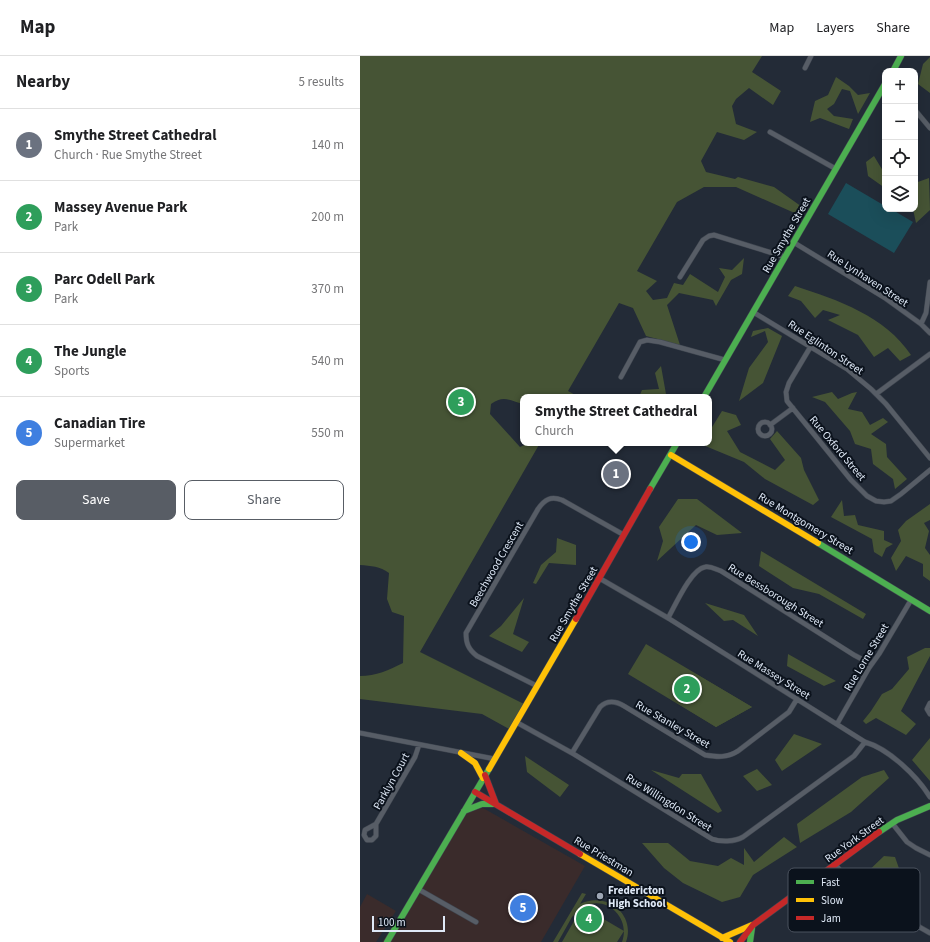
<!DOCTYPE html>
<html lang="en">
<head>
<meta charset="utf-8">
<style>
	body { margin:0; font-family:"Source Sans 3",sans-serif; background:#f6f6f6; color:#202124 }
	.controls { position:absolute; right:12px; top:12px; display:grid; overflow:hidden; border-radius:8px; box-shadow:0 4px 16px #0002 }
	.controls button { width:36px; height:36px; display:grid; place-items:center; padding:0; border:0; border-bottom:1px solid #e0e0e0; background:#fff; color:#202124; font:20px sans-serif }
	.scale { position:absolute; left:12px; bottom:10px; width:73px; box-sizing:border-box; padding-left:4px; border:2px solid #dfe9f7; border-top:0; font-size:11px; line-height:14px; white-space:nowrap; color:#dfe9f7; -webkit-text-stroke:3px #0b121c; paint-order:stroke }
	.you { position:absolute; left:331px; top:486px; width:14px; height:14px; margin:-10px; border:3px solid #fff; border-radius:50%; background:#1a73e8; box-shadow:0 0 0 6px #1a73e833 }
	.badge { display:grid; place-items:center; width:26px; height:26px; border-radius:50%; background:#585d65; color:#fff; font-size:13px; font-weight:700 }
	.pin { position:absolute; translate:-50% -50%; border:2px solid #fff; box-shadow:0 1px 4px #0006 }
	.popup { position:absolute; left:160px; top:338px; width:192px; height:52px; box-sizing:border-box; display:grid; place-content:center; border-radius:8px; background:#fff; filter:drop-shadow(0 1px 3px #0005); font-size:13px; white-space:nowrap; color:#757577 }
	.popup b { font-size:15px; color:#202124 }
	.popup::after { content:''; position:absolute; left:50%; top:100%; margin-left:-8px; border:8px solid transparent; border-top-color:#fff }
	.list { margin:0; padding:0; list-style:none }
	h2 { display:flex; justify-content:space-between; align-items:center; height:52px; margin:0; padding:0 16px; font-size:17px }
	h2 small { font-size:13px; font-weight:400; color:#757577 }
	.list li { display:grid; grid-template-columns:26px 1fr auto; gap:12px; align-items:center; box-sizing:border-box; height:72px; padding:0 16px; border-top:1px solid #e0e0e0 }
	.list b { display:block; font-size:15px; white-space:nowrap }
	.list p { margin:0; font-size:13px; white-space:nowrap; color:#757577 }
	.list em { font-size:13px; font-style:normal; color:#757577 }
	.actions { display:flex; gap:8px; padding:12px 16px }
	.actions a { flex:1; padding:9px 0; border:1px solid #585d65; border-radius:8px; text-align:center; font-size:14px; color:#585d65 }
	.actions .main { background:#585d65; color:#fff }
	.icon { flex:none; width:22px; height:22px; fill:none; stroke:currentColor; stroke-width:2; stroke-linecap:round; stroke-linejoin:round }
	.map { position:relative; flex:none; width:570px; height:886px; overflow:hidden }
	header { display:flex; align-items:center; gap:24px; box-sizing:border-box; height:56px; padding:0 20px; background:#fff; border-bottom:1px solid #e0e0e0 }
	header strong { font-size:19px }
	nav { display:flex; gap:22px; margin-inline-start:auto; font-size:14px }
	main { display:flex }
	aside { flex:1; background:#fff }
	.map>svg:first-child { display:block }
	.commercial { fill:#3a2b2b }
	.green { fill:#455234 }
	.forest { fill:#465435 }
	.water { fill:#1b4e5a }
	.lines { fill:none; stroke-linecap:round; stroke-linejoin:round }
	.street-casing { stroke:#404751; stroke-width:5.5 }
	.fast-casing { stroke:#404751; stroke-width:7 }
	.slow-casing { stroke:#404751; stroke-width:7 }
	.jam-casing { stroke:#404751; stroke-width:7 }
	.street { stroke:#575d66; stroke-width:4.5 }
	.fast { stroke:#4caf50; stroke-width:6 }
	.slow { stroke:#ffc107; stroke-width:6 }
	.jam { stroke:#c62828; stroke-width:6 }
	.poi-dot { fill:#9da6b4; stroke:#0b121c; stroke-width:1.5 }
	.labels { text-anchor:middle; stroke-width:4; stroke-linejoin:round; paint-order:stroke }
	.street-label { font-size:11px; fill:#dfe9f7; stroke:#0b121c }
	.poi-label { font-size:11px; font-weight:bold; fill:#dfe9f7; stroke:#0b121c; text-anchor:start }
	.key { fill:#0b121c; stroke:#4b525e; stroke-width:1 }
	.key-label { font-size:11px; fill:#dfe9f7 }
</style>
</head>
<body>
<header>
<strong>Map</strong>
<nav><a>Map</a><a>Layers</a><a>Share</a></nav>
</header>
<main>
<aside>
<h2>Nearby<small>5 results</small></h2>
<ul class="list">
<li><span class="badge" style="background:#6b7280">1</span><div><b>Smythe Street Cathedral</b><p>Church · Rue Smythe Street</p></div><em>140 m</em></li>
<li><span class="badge" style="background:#2e9e5b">2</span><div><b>Massey Avenue Park</b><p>Park</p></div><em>200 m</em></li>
<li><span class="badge" style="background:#2e9e5b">3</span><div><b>Parc Odell Park</b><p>Park</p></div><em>370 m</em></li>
<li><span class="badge" style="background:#2e9e5b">4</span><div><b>The Jungle</b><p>Sports</p></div><em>540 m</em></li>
<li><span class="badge" style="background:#3f7fe0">5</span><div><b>Canadian Tire</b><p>Supermarket</p></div><em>550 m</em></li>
</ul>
<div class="actions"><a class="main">Save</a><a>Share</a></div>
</aside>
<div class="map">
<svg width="570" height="886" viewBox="0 0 570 886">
	<rect width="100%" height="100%" fill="#232b37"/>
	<!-- commercial -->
	<path class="commercial" d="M123,752L225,810L181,886H22L58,833L103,755Z
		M7,838L36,855L16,886H0V851Z"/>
	<!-- green -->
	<path class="green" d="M286,588L392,651L356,671L268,618Z
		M222,837L226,838L220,848C246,835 276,858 266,886H262C271,862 246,838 223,851L264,875L257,886H202L222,851L212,861L198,886H193Z"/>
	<!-- forest -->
	<path class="forest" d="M0,0H402L392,16L421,35L413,49L389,32L376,43L372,50L376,68L397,76L384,84L357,76L341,105L346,116L375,123L378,121L414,131L445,153L439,159L376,131H344L317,146L277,215L297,225L286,235L293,244L307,242L314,227L323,229L330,218L358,236L365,221L359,212L372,214L384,202L382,218L371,224L356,250L353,244L319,237L307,249L320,289L286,280L273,252L259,247L208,335L219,341H163V348C149,344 143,339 131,348L130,358L160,391L169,387H180L60,596L166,649L151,674L122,658L0,643V620C16,620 29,614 43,607L44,560L32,556L27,543L29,517C20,510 11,510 0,509Z
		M570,1V37L558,28L563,8Z
		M476,21L489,30L498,39L510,37L498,58L490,35L482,33L474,48L467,53L474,60L493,63L489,73L460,62L450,66L455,45L468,39Z
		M514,100L523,115L525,116V132L508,120L506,106Z
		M569,122L570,154L556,167L553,153H555V127Z
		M435,230C478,244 525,260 551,299L540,305L528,292L514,301L498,279L468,264L480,259L463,254L455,262L441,245L428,240Z
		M408,272L422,280L403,327L379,345L389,312L408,286L405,275L391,281L393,275Z
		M301,310L306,338L302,341H279L282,334L299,333L295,317Z
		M472,336L478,343L492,337L497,336L488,353L502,356L510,369L523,362L528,366L511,378L526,388L527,401L547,423L535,433L533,423L513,408L511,393L495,388L490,375L465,346L452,341Z
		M362,355L376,359L381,369L367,375L380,396L415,414L425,404L410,383L417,375L441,402L444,414L459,444L453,449L405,423L384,406L338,387H349V376Z
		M318,443H337L382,477L357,479L336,469L297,505L303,485L299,471Z
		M482,444L484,460L495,459L498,469L524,475V484L533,488L526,492L522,501L514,496L512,483L471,461Z
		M570,448V464L564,467L569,475L565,492L570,499V525L563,520V508L546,500L536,515L531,502L541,485L538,474L546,465Z
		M197,482L216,489V509L189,507L176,528L173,527L181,509L196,496Z
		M401,495L506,558L503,563L459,538L433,532L399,510Z
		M164,542L153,578L169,586L162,596L129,580L141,570Z
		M345,547L384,559L398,580L373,564L364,565Z
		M565,592H570V600L541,655L556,668L546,679L516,662L506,668L503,665L511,655L522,638L532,633L549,613L547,601Z
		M428,598L476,625L464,630L427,610Z
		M336,618L392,651L356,671L317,647Z
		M434,678L462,688L422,715L415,704Z
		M570,682V725L552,704Z
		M165,700L209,729L200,741L167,716Z
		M397,713L412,729L397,735L383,720Z
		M291,714L319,722L322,718H341L362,755L358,757Z
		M524,714L529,722L491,756L440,787L437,768L502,721Z
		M424,781L437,791L393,819L380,841L362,846L323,827L304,812L282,787H308L330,805L358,810L371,802L384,809V792L394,806Z
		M524,800L535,801L547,835L519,816L501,822Z"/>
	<!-- water -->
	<path class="water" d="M486,127L525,150V153H531L553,166L534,197L468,158Z"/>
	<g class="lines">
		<defs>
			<path id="street" d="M445,12L451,0
				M555,54L570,72
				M410,76L476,113
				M433,186L525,242L561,268L570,277
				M320,221L343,184L349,180L354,179L425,201
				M393,256L487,313L511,333L526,348L570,402
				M561,268L566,257L570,226
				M451,290L429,327L426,336L427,345L491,424L507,440L516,445L524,446L531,445L541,438L570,414
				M261,321L280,286L287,284L300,286L365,304
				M516,338L570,298
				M398 373a7 7 0 1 1 14 0a7 7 0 1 1-14 0Z
				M410,369L433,352
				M239,522L308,562L505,686C529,693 557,720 570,741
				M308,562C315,550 331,513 345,511C351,510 355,513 361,515L494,599L511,608
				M177,630L117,600C108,593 106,587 106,577L178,453C185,443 191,440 202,444L264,479
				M570,647L567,653L570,658
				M156,666L212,697L352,783C361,786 374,786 383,781L494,700L505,686
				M477,668L509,612L519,598L551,544
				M0,677L135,703
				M212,697L240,651C247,644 256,645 264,650L345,699C357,701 367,702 378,695L429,656L437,643
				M532,767L547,786L556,792L570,799
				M16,768L5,774L4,779L7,784H12L16,780V768L55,701L59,689
				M475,808L496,835L570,877
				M58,833L116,866"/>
			<path id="fast" d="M533,15L541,0
				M344,341L525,28
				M290,433L317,387
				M458,487L570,555
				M104,755L122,748H133
				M519,776L537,764L570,750
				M27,886L129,713
				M390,886L392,872"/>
			<path id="slow" d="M311,399L458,487
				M101,697L115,707L123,722
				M129,713L216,563
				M220,798L370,886
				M362,882L392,869"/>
			<path id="jam" d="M216,563L290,433
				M125,719L136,748
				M115,736L220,798
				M380,886L393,869L519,776"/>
		</defs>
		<!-- street casing -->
		<use href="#street" class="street-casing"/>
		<!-- fast casing -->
		<use href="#fast" class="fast-casing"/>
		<!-- slow casing -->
		<use href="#slow" class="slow-casing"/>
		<!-- jam casing -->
		<use href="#jam" class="jam-casing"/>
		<!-- street -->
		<use href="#street" class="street"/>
		<!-- fast -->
		<use href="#fast" class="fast"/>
		<!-- slow -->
		<use href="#slow" class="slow"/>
		<!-- jam -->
		<use href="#jam" class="jam"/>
	</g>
	<!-- markers -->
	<circle class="poi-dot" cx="240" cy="840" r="4"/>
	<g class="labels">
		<!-- street labels -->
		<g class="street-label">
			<text transform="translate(426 179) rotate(-60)" y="4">Rue Smythe Street</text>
			<text transform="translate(508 222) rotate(33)" y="4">Rue Lynhaven Street</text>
			<text transform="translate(466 291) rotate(34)" y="4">Rue Eglinton Street</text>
			<text transform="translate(478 392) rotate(50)" y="4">Rue Oxford Street</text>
			<text transform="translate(446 467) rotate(31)" y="4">Rue Montgomery Street</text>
			<text transform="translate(136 508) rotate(-60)" y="4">Beechwood Crescent</text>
			<text transform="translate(416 539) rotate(32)" y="4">Rue Bessborough Street</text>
			<text transform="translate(213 548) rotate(-60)" y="4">Rue Smythe Street</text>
			<text transform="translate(506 601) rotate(-59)" y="4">Rue Lorne Street</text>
			<text transform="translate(414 618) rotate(32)" y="4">Rue Massey Street</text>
			<text transform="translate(313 668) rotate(30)" y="4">Rue Stanley Street</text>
			<text transform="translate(31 725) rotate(-61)" y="4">Parklyn Court</text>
			<text transform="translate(309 746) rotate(32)" y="4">Rue Willingdon Street</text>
			<text transform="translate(494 783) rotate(-36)" y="4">Rue York Street</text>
			<text transform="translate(244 800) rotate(31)" y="4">Rue Priestman</text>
		</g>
		<!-- poi labels -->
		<g class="poi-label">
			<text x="248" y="838">Fredericton<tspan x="248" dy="13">High School</tspan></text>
		</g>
	</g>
	<!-- legend -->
	<rect x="428" y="812" width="132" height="64" rx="6" class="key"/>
	<rect x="436" y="824" width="18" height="4" fill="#4caf50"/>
	<rect x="436" y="842" width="18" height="4" fill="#ffc107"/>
	<rect x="436" y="860" width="18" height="4" fill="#c62828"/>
	<g class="key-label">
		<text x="461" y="830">Fast</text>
		<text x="461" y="848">Slow</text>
		<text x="461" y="866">Jam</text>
	</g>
</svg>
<div class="controls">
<button>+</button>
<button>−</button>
<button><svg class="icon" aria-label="locate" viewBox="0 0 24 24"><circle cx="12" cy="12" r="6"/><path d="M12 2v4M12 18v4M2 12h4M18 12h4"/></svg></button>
<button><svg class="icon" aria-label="layers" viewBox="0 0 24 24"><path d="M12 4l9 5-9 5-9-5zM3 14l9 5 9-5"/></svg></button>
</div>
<div class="scale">100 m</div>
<div class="you"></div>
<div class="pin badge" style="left:256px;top:418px;background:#6b7280">1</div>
<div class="popup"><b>Smythe Street Cathedral</b>Church</div>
<div class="pin badge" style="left:327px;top:633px;background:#2e9e5b">2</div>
<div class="pin badge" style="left:101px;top:346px;background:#2e9e5b">3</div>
<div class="pin badge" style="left:229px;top:863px;background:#2e9e5b">4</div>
<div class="pin badge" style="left:163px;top:852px;background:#3f7fe0">5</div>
</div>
</main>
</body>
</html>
